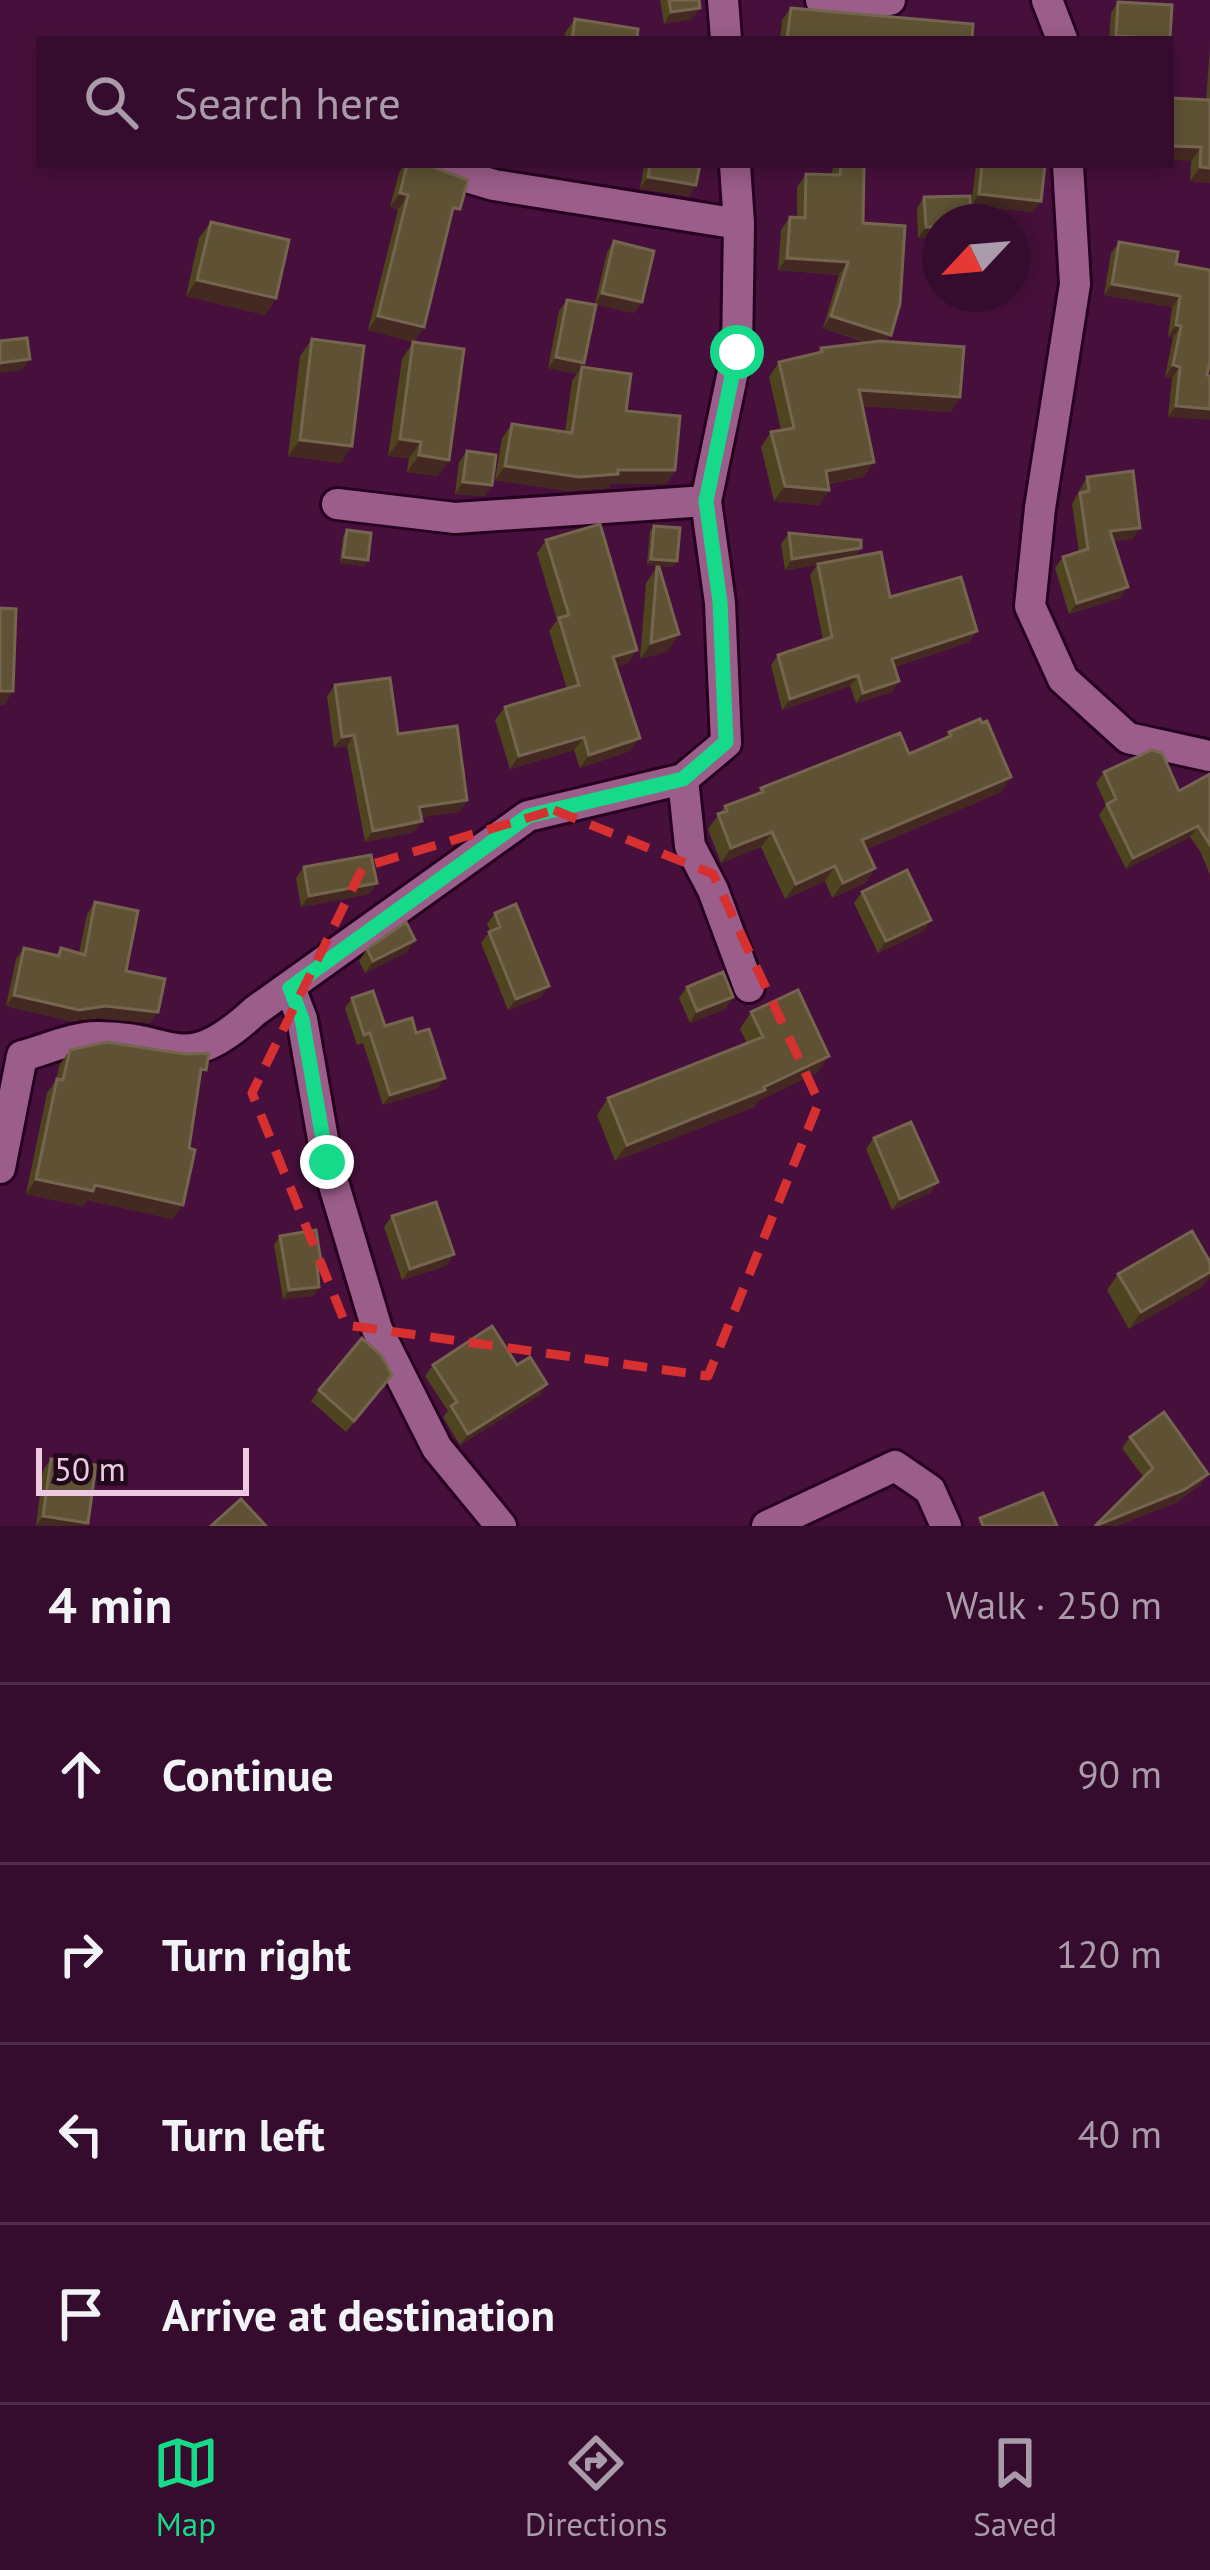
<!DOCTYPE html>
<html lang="en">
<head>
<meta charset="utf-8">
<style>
	body { margin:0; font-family:"PT Sans",sans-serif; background:#3d1535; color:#f1f3f6 }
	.compass { position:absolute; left:922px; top:204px; width:108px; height:108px; border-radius:50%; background:#350c2d; box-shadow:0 6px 18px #0003; rotate:244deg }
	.scale { position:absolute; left:36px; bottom:30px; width:213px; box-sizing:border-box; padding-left:12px; border:6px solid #edcae2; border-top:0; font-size:33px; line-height:42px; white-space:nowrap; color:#edcae2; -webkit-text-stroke:9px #21091b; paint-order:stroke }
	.stop { position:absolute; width:36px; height:36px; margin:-27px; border:9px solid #16d989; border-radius:50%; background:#fff }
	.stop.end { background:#16d989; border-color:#fff; box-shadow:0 3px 12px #0008 }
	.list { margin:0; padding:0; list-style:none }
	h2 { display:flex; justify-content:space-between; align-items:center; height:156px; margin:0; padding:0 48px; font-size:51px }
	h2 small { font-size:39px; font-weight:400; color:#aa9baa }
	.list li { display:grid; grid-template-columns:78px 1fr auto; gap:36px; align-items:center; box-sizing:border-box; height:180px; padding:0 48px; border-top:3px solid #4f2c49 }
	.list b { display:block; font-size:45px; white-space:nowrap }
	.list em { font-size:39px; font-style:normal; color:#aa9baa }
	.icon { flex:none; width:66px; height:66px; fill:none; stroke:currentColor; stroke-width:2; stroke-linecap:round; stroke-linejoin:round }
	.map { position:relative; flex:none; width:1210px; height:1526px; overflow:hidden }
	.search { position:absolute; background:#350c2d; box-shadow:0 6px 18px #0003; left:36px; right:36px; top:36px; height:132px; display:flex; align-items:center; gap:30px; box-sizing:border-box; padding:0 42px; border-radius:0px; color:#aa9baa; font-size:45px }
	.sheet { height:876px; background:#350c2d }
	nav { display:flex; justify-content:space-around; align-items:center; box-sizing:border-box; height:168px; border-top:3px solid #4f2c49; background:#350c2d; font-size:33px; color:#aa9baa }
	nav a { display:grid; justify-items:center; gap:6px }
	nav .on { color:#16d989 }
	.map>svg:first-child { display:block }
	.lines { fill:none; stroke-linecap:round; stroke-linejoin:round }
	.minor-casing { stroke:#27001f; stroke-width:36 }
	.minor { stroke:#9b5d8a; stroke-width:30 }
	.wall { fill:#4e441f }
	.shaded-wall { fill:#442922 }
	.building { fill:#5f5234; stroke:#75654f; stroke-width:3 }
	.route { stroke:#16d989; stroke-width:15 }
	.marked { fill:none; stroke:#d73031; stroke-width:9; stroke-dasharray:24 15; stroke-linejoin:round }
</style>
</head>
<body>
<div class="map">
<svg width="1210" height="1526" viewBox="0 0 1210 1526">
	<rect width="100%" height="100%" fill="#47103c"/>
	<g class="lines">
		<defs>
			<path id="minor" d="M723,0L726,39
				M821,0H890
				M1047,0L1062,39
				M426,165L494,185L739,224
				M735,165L739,224L737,352L706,501L720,603L726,743L683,779L690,846L713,890L749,987
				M1068,165L1075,284L1040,508L1030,606L1063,679L1128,738L1210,756
				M337,504L455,518L706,501
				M290,988L302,1019L327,1162L377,1329L437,1448L501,1526
				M0,1168L22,1056C45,1050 73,1037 97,1037C177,1036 181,1079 255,1011L528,816L683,779
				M767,1526L895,1466L930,1490L946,1526"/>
		</defs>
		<!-- minor casing -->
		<use href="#minor" class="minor-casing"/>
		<!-- minor -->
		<use href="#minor" class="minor"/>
	</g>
	<!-- wall -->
	<path class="wall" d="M660,0H699L692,19L664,24Z
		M1118,2L1170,39H1109L1111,13Z
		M791,8L972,39H780L782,20Z
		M575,19L637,39H564L565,33Z
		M1210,47V183L1190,181L1191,161L1206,100Z
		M404,165H428L424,327L414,342L368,330L398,210L390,207L399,173Z
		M644,165H700L696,185L689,196L640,189Z
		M833,165H864L863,223L891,335L886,341L960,397L950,412L862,406L874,462L863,477L828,484L819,505L774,501L761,447L771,432L781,430L769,377L779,362L818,353L821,348L867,343L823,328L839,275L778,270L781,230L790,217L797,218V187L806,174L832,175Z
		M976,165H1045L1033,212L971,206Z
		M924,197L940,222V238H918L917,208Z
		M211,222L276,298L265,315L186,296L199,238Z
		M614,241L634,313L595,304L607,252Z
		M1119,242L1176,264L1210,362L1168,417L1172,378L1165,377L1173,337H1168L1172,307L1104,295L1111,253Z
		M567,300L584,363L577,374L548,368L559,311Z
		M312,339L341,463L288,456L300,356Z
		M413,342L438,476L407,472L409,458L388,456L402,359Z
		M582,367L626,411L675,470L666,484H611L608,488L569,491L495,480L502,438L512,424L565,432L572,381Z
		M467,451L492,485L484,496L455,494L459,462Z
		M1087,477L1140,528L1132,539L1113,541L1120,598L1069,614L1055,568L1063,557L1079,552L1072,504Z
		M654,526L673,567L647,565L650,531Z
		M347,530L368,560L364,566L340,563L343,536Z
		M789,533L861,548L855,557L890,597L969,642L895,667L892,692L856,703L850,686L782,710L771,665L778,655L823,640L810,575L817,565L785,570L781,544Z
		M546,540L637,650L628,663L616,666L630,751L580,768L574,750L510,769L495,720L505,707L567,689L549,631L557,620L537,553Z
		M657,567L668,651L640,659L646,583Z
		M335,685L398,734L467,800L459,812L421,817L414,832L365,842L347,746L334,748L327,696Z
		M949,732L1001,792L867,849L875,868L865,883L832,898L825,881L785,899L761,847L721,863L708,829L725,806L757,794L761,788L909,754L944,739Z
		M1104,772L1179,791L1210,774V875L1200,851L1190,837L1126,869L1099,815L1106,805L1096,783Z
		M304,867L377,883L369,894L301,907L296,878Z
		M862,892L924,931L878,953L854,903Z
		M95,902L150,1023L98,1018L71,1021L6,1006L16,959L24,948L56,955L61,948L79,953L87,914Z
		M495,913L541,997L508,1010L481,943L490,931L487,924Z
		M367,949L407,952L365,973L359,961Z
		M687,987L733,997L725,1009L690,1023L679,998Z
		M352,998L385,1026L438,1088L383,1105L363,1043L357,1045L345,1008Z
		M751,1012L818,1072L758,1101L754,1107L615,1161L597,1115L608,1098L747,1043L740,1029Z
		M70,1050L200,1079L173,1219L87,1200L83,1206L26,1194L47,1093L56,1080L60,1064Z
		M874,1138L938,1182L930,1193L892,1210L866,1149Z
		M392,1216L454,1254L446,1266L402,1280L384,1227Z
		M280,1236L321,1262L318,1267L319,1287L313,1296L283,1299L274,1245Z
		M1118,1274L1203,1286L1129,1329L1107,1290Z
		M433,1365H517L540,1395L460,1445L443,1417L448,1411L425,1376Z
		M384,1386L346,1432L311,1401L319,1390Z
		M1130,1437L1208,1474L1200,1485L1177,1502L1116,1526H1095L1144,1478L1122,1448Z
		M51,1459L88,1523L86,1526H36L43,1470Z"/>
	<!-- shaded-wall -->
	<path class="shaded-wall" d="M700,8L692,19L664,24L671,12Z
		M1171,146L1201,147L1191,161L1171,160Z
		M1200,167L1210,168V183L1190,181Z
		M648,177L696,185L689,196L640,189Z
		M400,193L408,195L398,210L390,207Z
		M979,194L1041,201L1033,212L971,206Z
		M926,227H940V238H918Z
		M787,258L848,262L839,275L778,270Z
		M197,280L276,298L265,315L186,296Z
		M1112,284L1180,296L1172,307L1104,295Z
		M602,293L642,302L634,313L595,304Z
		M378,316L424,327L414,342L368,330Z
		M831,316L891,335L882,347L823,328Z
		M1176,325L1181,326L1173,337H1168Z
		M556,357L584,363L577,374L548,368Z
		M30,359L22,370L0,373V363Z
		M1173,365L1180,367L1172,378L1165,377Z
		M859,390L960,397L950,412L848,405Z
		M1176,406L1210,409V420L1168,417Z
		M400,439L421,442L409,458L388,456Z
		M300,440L352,446L341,463L288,456Z
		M419,455L449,460L438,476L407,472Z
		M874,462L863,477L815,486L826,471Z
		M505,466L618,470H675L666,484H611L608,488L569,491L495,480Z
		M463,482L492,485L484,496L455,494Z
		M785,486L829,490L819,505L774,501Z
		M1140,528L1132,539L1102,543L1110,531Z
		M861,548L853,560L785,570L792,559Z
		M343,557L368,560L364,566L340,563Z
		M651,559L677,561L673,567L647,565Z
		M1128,587L1120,598L1069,614L1077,603Z
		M977,631L969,642L885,670L892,659Z
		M679,634L668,651L640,659L651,643Z
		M637,650L628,663L604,670L613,657Z
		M858,675L850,686L782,710L790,699Z
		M899,681L892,692L856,703L863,693Z
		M0,691H13L4,705H0Z
		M354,735L347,746L334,748L342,737Z
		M584,737L574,750L510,769L519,756Z
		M640,738L630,751L580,768L589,755Z
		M1011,777L1001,792L852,855L862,840Z
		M467,800L459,812L411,818L419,807Z
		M422,821L414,832L365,842L373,831Z
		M1198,826L1190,837L1126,869L1133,858Z
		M772,832L761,847L721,863L731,848Z
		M835,866L825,881L785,899L796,884Z
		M875,868L865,883L832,898L843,883Z
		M377,883L369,894L301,907L309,896Z
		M931,920L924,931L878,953L886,941Z
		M415,940L407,952L365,973L373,961Z
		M549,986L541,997L508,1010L516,999Z
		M14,995L158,1012L150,1023L98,1018L71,1021L6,1006Z
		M733,997L725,1009L690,1023L697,1011Z
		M829,1056L818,1072L758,1101L754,1107L615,1161L627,1145L764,1087Z
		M445,1078L438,1088L383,1105L390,1095Z
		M36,1179L95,1185L183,1205L173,1219L87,1200L83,1206L26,1194Z
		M938,1182L930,1193L892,1210L900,1199Z
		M454,1254L446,1266L402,1280L410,1269Z
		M1210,1272V1276L1203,1286L1129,1329L1141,1312Z
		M319,1287L313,1296L283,1299L289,1290Z
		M547,1384L540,1395L460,1445L468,1434Z
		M1208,1474L1200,1485L1177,1502L1116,1526H1096Z
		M43,1516L88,1523L86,1526H36Z"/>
	<!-- building -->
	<path class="building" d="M669,0H699L700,8L671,12Z
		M1118,2L1172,5L1170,39L1116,36Z
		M791,8L973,24L972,39H787Z
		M575,19L638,29L637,39H572Z
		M1171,98L1210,100V168L1200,167L1201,147L1171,146Z
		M407,165H428L468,180L460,209L453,208L424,327L378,316L408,195L400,193Z
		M650,165H700L696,185L648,177Z
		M841,165H864L863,223L905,226L900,304L891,335L831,316L848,262L787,258L790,217L805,218L806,174L840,175Z
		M982,165H1045L1041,201L979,194Z
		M970,196L971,222H940V227H926L924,197Z
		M211,222L289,240L276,298L197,280Z
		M614,241L654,251L642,302L602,293Z
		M1119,242L1178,252L1176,264L1210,270V362L1207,375L1210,376V409L1176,406L1180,367L1173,365L1181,326L1176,325L1180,296L1112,284Z
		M567,300L596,305L584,363L556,357Z
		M27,338L30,359L0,363V341Z
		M312,339L364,346L352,446L300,440Z
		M880,341L964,347L960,397L859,390L874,462L826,471L829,490L785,486L771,432L794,428L779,362L822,352L821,348Z
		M413,342L464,349L449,460L419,455L421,442L400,439Z
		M582,367L631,374L626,411L680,416L675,470H618V474L579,477L505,466L512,424L572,433Z
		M467,451L496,455L492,485L463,482Z
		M1133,471L1140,528L1110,531L1128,587L1077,603L1063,557L1088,549L1080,493L1089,491L1087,477Z
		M600,524L637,650L613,657L640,738L589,755L584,737L519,756L505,707L579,685L559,618L569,615L546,540Z
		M654,526L680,528L677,561L651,559Z
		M347,530L371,533L368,560L343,557Z
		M789,533L861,540V548L792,559Z
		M881,552L890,597L961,577L977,631L892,659L899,681L863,693L858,675L790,699L778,655L832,637L818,564Z
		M657,567H659L679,634L651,643Z
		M0,608L16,609L13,691H0Z
		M390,678L398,734L457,726L467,800L419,807L422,821L373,831L354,735L342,737L335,685Z
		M980,719L982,723L987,721L1011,777L862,840L875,868L843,883L835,866L796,884L772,832L731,848L718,814L727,811L725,806L763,792L761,788L900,733L909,754L951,736L949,732Z
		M1152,750L1162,753L1179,791L1210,774V845L1198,826L1133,858L1107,804L1116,799L1104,772Z
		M371,855L377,883L309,896L304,867Z
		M907,870L931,920L886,941L862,892Z
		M95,902L138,911L126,971L165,979L158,1012L106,1006L79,1010L14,995L24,948L59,956L61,948L85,955Z
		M516,904L549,986L516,999L489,932L500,927L495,913Z
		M406,922L415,940L373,961L367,949Z
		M723,972L733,997L697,1011L687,987Z
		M798,990L829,1056L764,1087L765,1090L627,1145L608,1098L763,1037L751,1012Z
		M373,991L385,1026L412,1018L416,1033L429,1029L445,1078L390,1095L370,1033L364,1035L352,998Z
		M107,1042L185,1054L209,1053L206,1070L201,1069L189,1148L195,1150L183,1205L95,1185L93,1191L36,1179L57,1079L63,1080L70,1050Z
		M911,1122L938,1182L900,1199L874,1138Z
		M436,1202L454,1254L410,1269L392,1216Z
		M316,1230L321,1262L317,1263L319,1287L289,1290L280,1236Z
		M1192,1231L1210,1262V1272L1141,1312L1118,1274Z
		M492,1326L517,1365L530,1357L547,1384L468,1434L451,1406L457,1402L433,1365Z
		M362,1338L382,1356L392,1375L354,1421L319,1390Z
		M1164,1412L1208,1474L1184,1490L1095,1526L1153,1468L1130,1437Z
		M51,1459L96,1465L88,1523L43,1516Z
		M1043,1493L1057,1526H983L980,1518Z
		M241,1499L266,1526H211Z"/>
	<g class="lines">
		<!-- route -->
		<path class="route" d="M327,1162L302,1019L290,988L528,816L683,779L726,742L720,602L706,501L737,352"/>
	</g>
	<!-- marked area -->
	<path class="marked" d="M554,810L713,874L819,1102L708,1376L346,1325L252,1093L363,867Z"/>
</svg>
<svg class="compass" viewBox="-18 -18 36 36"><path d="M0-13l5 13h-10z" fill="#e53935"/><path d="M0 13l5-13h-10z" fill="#aa9baa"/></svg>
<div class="scale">50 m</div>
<div class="stop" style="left:737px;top:352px"></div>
<div class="stop end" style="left:327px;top:1162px"></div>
<div class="search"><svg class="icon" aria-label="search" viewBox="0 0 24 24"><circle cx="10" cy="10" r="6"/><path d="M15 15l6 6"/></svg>Search here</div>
</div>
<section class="sheet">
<h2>4 min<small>Walk · 250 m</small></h2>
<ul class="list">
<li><svg class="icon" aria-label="ahead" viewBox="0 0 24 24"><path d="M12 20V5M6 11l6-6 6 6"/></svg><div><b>Continue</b></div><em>90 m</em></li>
<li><svg class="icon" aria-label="right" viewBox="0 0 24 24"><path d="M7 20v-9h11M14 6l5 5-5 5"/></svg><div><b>Turn right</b></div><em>120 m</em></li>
<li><svg class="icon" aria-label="left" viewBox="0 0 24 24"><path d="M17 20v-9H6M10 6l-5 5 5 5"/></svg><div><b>Turn left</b></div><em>40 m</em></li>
<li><svg class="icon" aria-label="arrive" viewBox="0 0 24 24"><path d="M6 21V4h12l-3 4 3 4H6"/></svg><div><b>Arrive at destination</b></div></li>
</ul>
</section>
<nav>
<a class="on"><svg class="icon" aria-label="map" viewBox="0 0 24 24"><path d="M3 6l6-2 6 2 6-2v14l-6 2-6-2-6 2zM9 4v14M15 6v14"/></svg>Map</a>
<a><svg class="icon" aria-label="directions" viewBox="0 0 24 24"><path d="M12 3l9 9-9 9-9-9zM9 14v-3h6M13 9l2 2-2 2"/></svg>Directions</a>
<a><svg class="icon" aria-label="saved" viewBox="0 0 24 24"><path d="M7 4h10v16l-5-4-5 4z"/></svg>Saved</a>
</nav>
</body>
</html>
